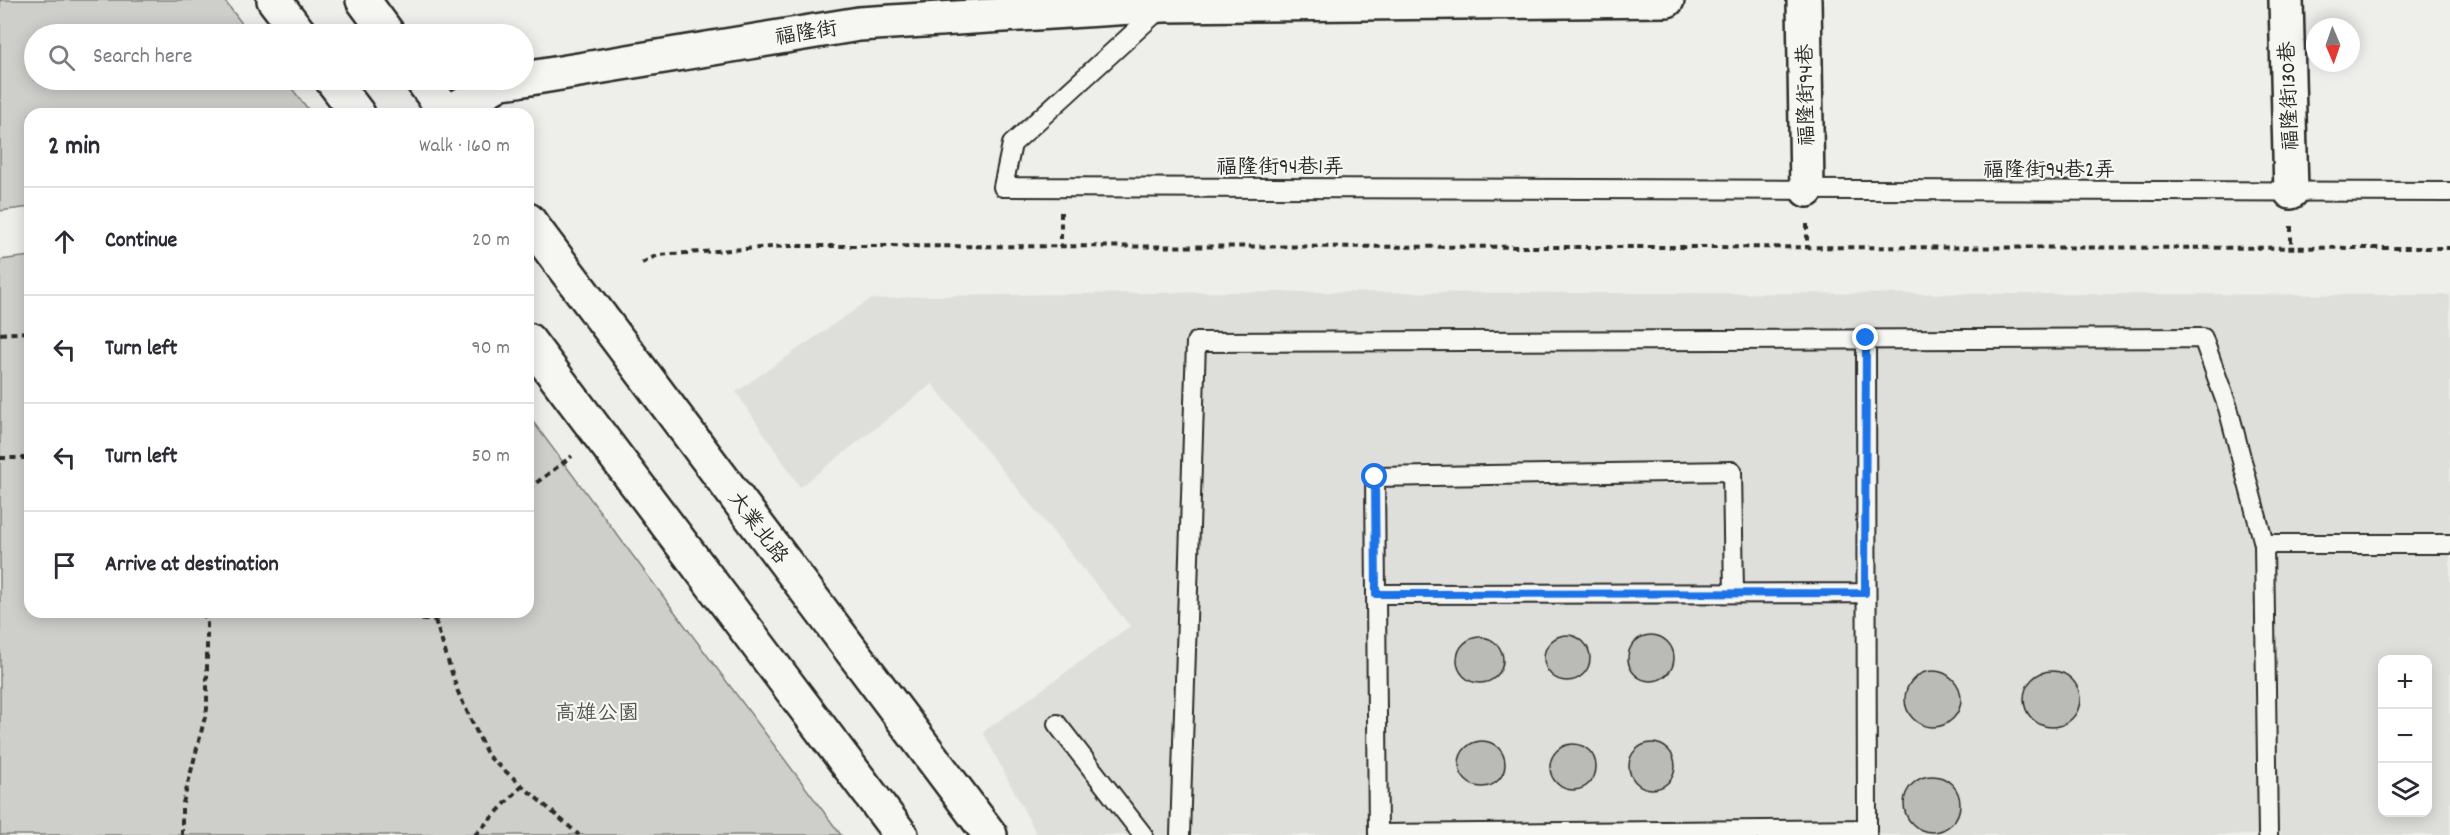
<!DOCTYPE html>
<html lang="en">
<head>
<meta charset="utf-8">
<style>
	body { margin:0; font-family:Dekko,"LXGW WenKai TC",sans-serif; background:#f7f7f7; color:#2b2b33 }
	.controls { position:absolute; right:18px; bottom:18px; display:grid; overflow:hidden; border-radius:12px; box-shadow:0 3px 15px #0003 }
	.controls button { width:54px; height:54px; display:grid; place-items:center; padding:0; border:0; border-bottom:2px solid #e1e1e2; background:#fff; color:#2b2b33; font:30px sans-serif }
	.compass { position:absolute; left:2306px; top:18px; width:54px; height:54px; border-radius:50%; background:#fff; box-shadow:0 3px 15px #0003; rotate:178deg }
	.stop { position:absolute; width:18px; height:18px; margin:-14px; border:4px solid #1a73e8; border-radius:50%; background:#fff }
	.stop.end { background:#1a73e8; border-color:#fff; box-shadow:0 2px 6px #0008 }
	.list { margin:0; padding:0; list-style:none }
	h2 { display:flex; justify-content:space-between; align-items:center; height:78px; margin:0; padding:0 24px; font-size:26px }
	h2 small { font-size:20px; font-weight:400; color:#7c7c81 }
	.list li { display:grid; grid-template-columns:39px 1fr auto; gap:18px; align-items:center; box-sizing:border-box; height:108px; padding:0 24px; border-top:2px solid #e1e1e2 }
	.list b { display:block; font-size:22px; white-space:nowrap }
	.list em { font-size:20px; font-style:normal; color:#7c7c81 }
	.icon { flex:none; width:33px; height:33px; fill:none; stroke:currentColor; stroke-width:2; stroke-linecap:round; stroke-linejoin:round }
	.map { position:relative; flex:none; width:2450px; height:835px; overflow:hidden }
	.search { position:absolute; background:#fff; box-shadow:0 3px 15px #0003; left:24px; top:24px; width:510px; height:66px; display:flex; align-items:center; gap:15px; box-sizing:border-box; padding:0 21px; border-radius:33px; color:#7c7c81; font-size:22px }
	.panel { position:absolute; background:#fff; box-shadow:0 3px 15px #0003; left:24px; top:108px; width:510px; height:510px; border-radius:18px }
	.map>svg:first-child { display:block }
	.built { fill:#dededb; fill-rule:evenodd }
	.green { fill:#cececa; stroke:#7c7c7a; stroke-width:1.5 }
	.building { fill:#babab7; stroke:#2b2b2b; stroke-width:1.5 }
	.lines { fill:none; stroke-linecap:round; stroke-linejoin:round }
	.service-casing { stroke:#2b2b2b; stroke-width:22 }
	.minor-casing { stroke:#2b2b2b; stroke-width:38 }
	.tertiary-casing { stroke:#2b2b2b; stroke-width:38 }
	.path { stroke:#2b2b2b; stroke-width:4; stroke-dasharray:6 4.5; stroke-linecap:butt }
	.service { stroke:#f6f6f2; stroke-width:18 }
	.minor { stroke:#f6f6f2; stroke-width:33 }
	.tertiary { stroke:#f6f6f2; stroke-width:33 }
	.route { stroke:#1a73e8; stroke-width:8 }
	.labels { text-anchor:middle; stroke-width:4.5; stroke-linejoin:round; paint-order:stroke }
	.street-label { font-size:21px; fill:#2b2b2b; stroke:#f6f6f2 }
	.park-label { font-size:21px; fill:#545453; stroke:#f6f6f2 }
</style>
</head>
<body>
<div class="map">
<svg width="2450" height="835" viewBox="0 0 2450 835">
	<rect width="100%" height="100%" fill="#eeeeea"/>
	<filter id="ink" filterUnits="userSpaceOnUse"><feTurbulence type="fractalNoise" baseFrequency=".0167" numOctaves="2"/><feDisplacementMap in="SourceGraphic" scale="12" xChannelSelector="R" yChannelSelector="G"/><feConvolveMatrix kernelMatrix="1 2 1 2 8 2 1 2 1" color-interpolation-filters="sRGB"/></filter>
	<g filter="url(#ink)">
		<!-- built -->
		<path class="built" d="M1226,292L2450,295V835H1037L983,732L1130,626L932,384L800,487L736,392L869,300L924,296ZM2382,660H2428V812H2382Z"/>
		<!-- green -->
		<path class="green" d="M0,0H224L250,34H34V80H285L312,114H30V207L0,211Z
			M30,256V612H528V415L841,835H0V260Z"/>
		<!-- building -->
		<path class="building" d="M1544 658a23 23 0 1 1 46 0a23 23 0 1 1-46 0Z
			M1628 658a23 23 0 1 1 46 0a23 23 0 1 1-46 0Z
			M1457 660a23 23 0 1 1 46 0a23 23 0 1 1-46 0Z
			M1905 699a28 28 0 1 1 56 0a28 28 0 1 1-56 0Z
			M2024 699a28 28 0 1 1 56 0a28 28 0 1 1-56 0Z
			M1459 764a23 23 0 1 1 46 0a23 23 0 1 1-46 0Z
			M1629 766a23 23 0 1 1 46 0a23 23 0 1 1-46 0Z
			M1550 767a23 23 0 1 1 46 0a23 23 0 1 1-46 0Z
			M1904 804a28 28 0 1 1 56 0a28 28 0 1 1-56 0Z"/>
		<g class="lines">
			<defs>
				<path id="service" d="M1162,7L1012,144L1003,187L2450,192
					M1866,338L1867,835
					M2264,544H2450
					M1734,593L1732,471L1375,477L1378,834L1867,829
					M1376,594L1865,593
					M1057,724L1143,835
					M1180,835L1196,342L2203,338L2228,408L2264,544L2268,835"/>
				<path id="minor" d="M1804,0L1807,190
					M2286,0L2291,192
					M524,79L859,24L1164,5L1667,0
					M446,114L501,82L518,80"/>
				<path id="tertiary" d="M274,0L300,34
					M363,0L388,34
					M332,80L358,114
					M422,80L447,114
					M528,220L990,835
					M528,340L901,835"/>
			</defs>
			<!-- service casing -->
			<use href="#service" class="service-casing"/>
			<!-- minor casing -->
			<use href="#minor" class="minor-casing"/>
			<!-- tertiary casing -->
			<use href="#tertiary" class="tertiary-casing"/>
			<!-- path -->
			<path class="path" d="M1061,212V246
				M1807,224V249
				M2291,226V249
				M642,263L658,255L788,246L2450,248
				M0,334L30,332
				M0,458H30
				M528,489L572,456
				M402,612C418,621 434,624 450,612
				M435,620L458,692L488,756L579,835
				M182,835V807L207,709V621L203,612
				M475,835L523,785"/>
			<!-- service -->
			<use href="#service" class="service"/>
			<!-- minor -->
			<use href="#minor" class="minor"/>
			<!-- tertiary -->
			<use href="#tertiary" class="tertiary"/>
		</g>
	</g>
	<g class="lines" filter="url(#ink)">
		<!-- route -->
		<path class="route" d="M1375,477L1376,594L1865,593L1866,338"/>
	</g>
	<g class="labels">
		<!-- street labels -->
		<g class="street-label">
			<text transform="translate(806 32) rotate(-9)" y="7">福隆街</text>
			<text transform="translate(1805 95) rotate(-91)" y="7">福隆街94巷</text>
			<text transform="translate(2288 96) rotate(-92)" y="7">福隆街130巷</text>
			<text x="1280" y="173">福隆街94巷1弄</text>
			<text x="2049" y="176">福隆街94巷2弄</text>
			<text transform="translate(759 527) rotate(53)" y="7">大業北路</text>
		</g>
		<!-- park labels -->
		<g class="park-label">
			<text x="597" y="719">高雄公園</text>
		</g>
	</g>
</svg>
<div class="controls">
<button>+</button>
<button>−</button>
<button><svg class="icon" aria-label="layers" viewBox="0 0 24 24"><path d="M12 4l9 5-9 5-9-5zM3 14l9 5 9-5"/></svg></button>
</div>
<svg class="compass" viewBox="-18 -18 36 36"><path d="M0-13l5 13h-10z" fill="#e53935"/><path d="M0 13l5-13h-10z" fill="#7c7c81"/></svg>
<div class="stop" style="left:1375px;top:477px"></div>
<div class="stop end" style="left:1866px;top:338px"></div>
<div class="search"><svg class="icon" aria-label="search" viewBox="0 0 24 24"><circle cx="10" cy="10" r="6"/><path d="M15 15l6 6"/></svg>Search here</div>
<section class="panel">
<h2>2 min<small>Walk · 160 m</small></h2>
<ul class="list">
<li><svg class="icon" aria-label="ahead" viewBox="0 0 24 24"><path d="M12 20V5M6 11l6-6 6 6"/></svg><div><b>Continue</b></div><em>20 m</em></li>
<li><svg class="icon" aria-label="left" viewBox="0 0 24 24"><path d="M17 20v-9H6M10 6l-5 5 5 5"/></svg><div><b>Turn left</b></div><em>90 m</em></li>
<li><svg class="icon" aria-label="left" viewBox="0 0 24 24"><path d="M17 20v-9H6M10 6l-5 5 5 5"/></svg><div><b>Turn left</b></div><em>50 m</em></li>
<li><svg class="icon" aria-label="arrive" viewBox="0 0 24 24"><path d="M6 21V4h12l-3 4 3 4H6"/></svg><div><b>Arrive at destination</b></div></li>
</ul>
</section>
</div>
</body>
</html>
